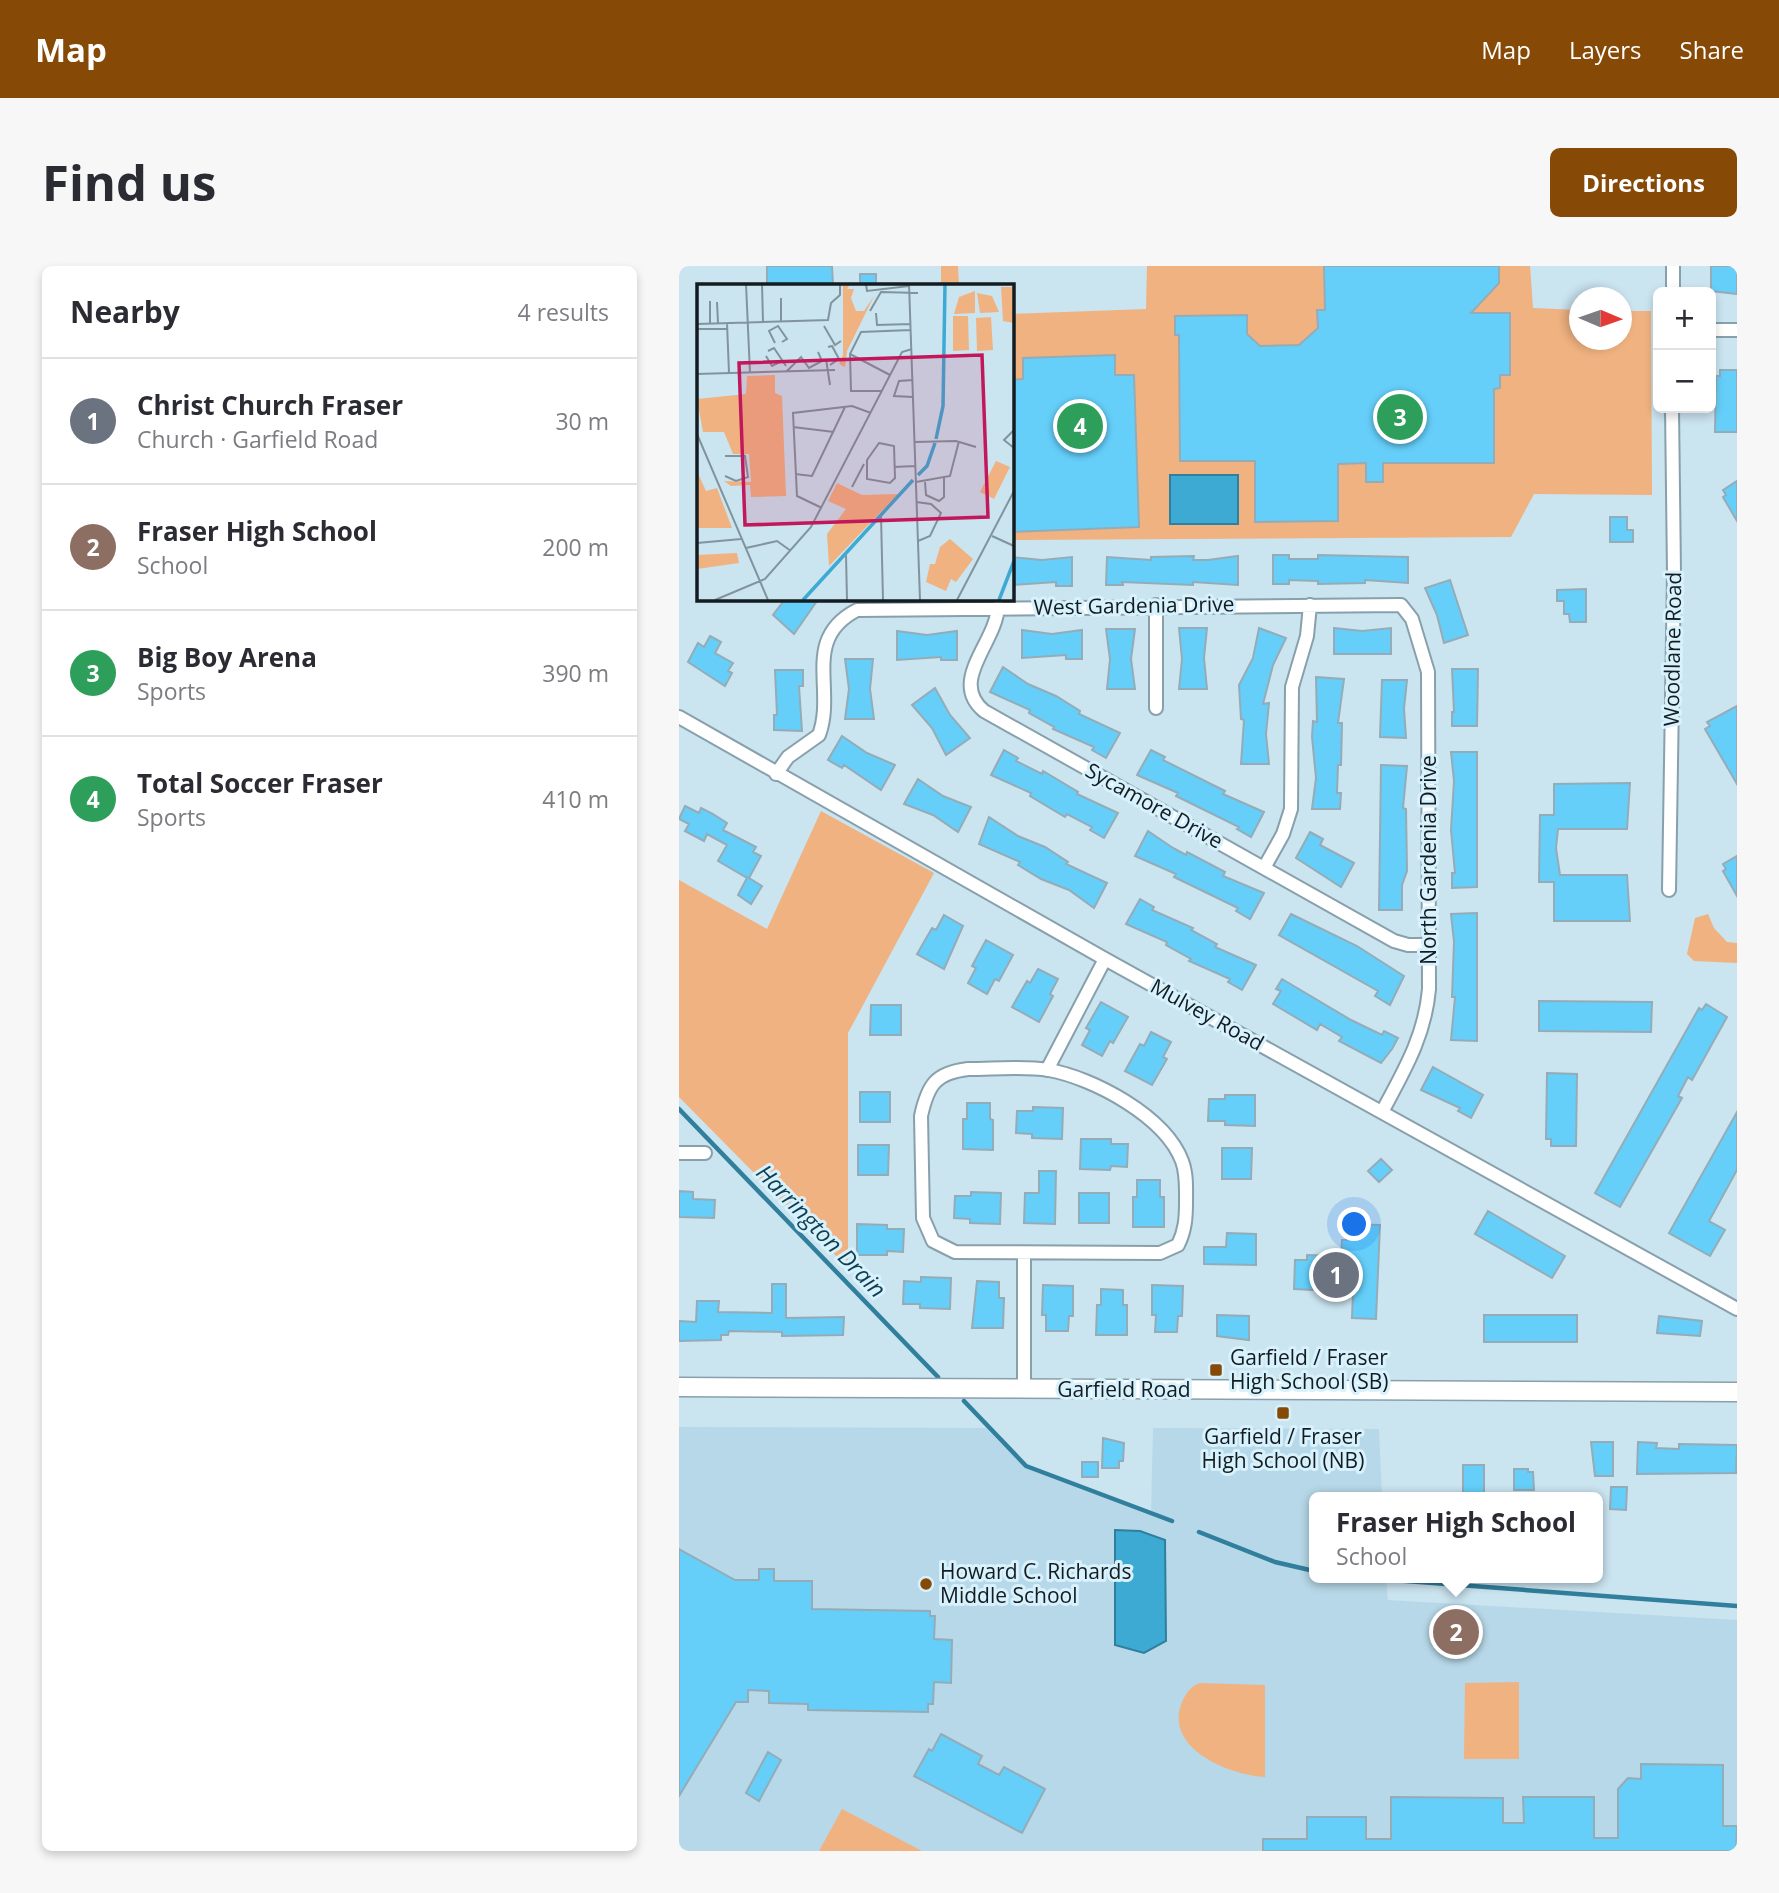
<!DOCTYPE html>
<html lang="en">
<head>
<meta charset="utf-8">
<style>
	body { margin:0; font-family:"Open Sans",sans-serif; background:#f7f7f7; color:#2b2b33 }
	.controls { position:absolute; right:21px; top:21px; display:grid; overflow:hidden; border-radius:10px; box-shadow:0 4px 10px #0003 }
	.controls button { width:63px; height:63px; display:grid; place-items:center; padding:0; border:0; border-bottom:2px solid #e1e1e2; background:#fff; color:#2b2b33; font:35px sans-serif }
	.compass { position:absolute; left:890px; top:21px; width:63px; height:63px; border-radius:50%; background:#fff; box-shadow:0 4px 10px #0003; rotate:92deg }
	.you { position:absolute; left:676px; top:959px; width:24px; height:24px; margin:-18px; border:5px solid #fff; border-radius:50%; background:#1a73e8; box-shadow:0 0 0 10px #1a73e833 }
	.badge { display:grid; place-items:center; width:46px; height:46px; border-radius:50%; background:#864906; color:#fff; font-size:23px; font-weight:700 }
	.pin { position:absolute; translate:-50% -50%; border:4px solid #fff; box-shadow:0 2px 7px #0006 }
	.popup { position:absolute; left:630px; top:1226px; width:294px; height:91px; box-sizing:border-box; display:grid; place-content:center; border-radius:10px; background:#fff; filter:drop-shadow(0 2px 5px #0005); font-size:23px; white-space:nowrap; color:#7c7c81 }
	.popup b { font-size:26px; color:#2b2b33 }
	.popup::after { content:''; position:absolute; left:50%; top:100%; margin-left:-14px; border:14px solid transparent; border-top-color:#fff }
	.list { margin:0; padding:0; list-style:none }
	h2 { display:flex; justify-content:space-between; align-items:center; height:91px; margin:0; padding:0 28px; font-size:30px }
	h2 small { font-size:23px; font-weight:400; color:#7c7c81 }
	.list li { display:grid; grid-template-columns:46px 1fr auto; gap:21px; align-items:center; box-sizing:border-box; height:126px; padding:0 28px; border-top:2px solid #e1e1e2 }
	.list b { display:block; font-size:26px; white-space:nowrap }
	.list p { margin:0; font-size:23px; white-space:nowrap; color:#7c7c81 }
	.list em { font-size:23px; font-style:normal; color:#7c7c81 }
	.map { position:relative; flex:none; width:1058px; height:1585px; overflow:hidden; border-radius:10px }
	header { display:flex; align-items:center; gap:42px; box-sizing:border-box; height:98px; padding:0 35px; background:#864906; color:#fff }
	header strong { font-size:33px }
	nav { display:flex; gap:38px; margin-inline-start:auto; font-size:24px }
	.intro { display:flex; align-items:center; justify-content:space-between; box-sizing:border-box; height:168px; padding:0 42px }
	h1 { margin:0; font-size:49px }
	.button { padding:18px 32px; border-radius:10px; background:#864906; color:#fff; font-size:24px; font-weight:700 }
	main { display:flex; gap:42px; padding:0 42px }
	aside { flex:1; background:#fff; border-radius:10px; box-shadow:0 4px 10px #0003 }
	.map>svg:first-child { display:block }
	.built { fill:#b7d8e8 }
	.green { fill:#f0b280 }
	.water { fill:#3caad3; stroke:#307f9d; stroke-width:2 }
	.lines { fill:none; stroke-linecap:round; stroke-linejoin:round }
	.stream { stroke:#307f9d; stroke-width:4.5 }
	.building { fill:#65cff9; stroke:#94acb7; stroke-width:2 }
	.minor-casing { stroke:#88a0ab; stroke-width:16 }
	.secondary-casing { stroke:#88a0ab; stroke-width:21 }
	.minor { stroke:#fff; stroke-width:12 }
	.secondary { stroke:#fff; stroke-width:18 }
	.poi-dot { fill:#864906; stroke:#d7f1fd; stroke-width:2.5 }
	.labels { text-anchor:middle; stroke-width:6; stroke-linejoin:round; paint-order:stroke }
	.street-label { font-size:21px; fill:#131c20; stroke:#d7f1fd }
	.poi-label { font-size:21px; fill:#131c20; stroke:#d7f1fd; text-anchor:start }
	.water-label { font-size:23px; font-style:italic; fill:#0f3e50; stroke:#d7f1fd }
	.inset-river { fill:none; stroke:#3caad3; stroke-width:3.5 }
	.inset-road { fill:none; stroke:#81949d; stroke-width:2 }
	.view { fill:#c2185b; fill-opacity:0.15; stroke:#c2185b; stroke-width:3.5 }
	.inset-edge { fill:none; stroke:#131c20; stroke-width:3.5 }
</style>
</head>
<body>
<header>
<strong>Map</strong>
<nav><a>Map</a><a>Layers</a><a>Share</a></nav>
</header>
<div class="intro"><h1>Find us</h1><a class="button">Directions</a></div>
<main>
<aside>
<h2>Nearby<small>4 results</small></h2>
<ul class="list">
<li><span class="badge" style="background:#6b7280">1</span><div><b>Christ Church Fraser</b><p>Church · Garfield Road</p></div><em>30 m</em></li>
<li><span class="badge" style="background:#8d6e63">2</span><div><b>Fraser High School</b><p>School</p></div><em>200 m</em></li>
<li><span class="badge" style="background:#2e9e5b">3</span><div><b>Big Boy Arena</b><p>Sports</p></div><em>390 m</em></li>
<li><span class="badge" style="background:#2e9e5b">4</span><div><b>Total Soccer Fraser</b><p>Sports</p></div><em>410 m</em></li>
</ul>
</aside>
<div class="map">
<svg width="1058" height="1585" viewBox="0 0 1058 1585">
	<rect width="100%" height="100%" fill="#cae4f0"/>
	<!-- built -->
	<path class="built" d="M0,1161L307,1162L346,1202L472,1249L474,1162L700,1163L703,1231H635V1312H707L709,1334L1058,1354V1585H0Z"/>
	<!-- green -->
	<path class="green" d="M262,0H279L280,19H262Z
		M468,0H851L854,42L900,44V74H942L943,45H972L973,229L855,228L832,271L333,274V48L467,43Z
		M142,545L255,607L169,767V1002L0,831V614L88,663Z
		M1029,648L1035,662L1048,676L1058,677V697L1015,695L1008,688L1016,652Z
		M840,1416V1493H785L786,1417Z
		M521,1417L586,1419V1511C550,1509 484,1482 503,1436C507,1427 512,1420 521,1417Z
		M163,1543L243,1585H140Z"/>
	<!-- water -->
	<path class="water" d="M491,209H559V258H491Z
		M436,1264L461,1265L486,1274L487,1375L465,1387L436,1379Z"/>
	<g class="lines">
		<!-- stream -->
		<path class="stream" d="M0,843L259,1111
			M285,1135L347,1200L493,1255
			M520,1266L596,1296L635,1305
			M687,1312L1058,1340"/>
	</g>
	<!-- building -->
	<path class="building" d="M88,0H153L154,19H88Z
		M645,0H820V17L792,47H831V109H821V122L815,123V197H704V216H687V197L659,198V255L576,256V195H501L500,69H496V50L568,49V68L581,80L620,79L639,62L638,44H646Z
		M1032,0H1058V28L1032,25Z
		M181,8H197V19H181Z
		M436,89V109H455L460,261L332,266V114L344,113V92Z
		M1041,104H1058V166H1036L1037,110H1041Z
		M1058,215V255L1044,231L1047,229L1044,224Z
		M931,251H948V264H954V276H931Z
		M594,289H610V293H639V289L729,291V317L686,314V317L639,318V315L610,314V318H594Z
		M515,290L514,294H529L559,290V319L514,316V319L443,316L444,319H427L428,291L472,294V291Z
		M332,291L363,294L393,291V320H377V316L332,319Z
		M771,314L789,369L765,377L758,349L746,322Z
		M907,323V356H891L890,348H885V335H878V324Z
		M107,332H140L115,368L94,349Z
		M500,362H528L525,392L528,423H500L503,393Z
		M580,362L607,372L594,399L584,438L590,437L587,468L590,498H562L565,454L562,453L560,419L574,392Z
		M655,362L683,365L712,362V388H655Z
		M427,363H456L452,393L456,423H428L431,393Z
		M343,364L373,368L403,364V393H387V389L343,392Z
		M218,365L248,369L278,365V394H262V391L218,394Z
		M31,370L42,376L36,387L54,397L49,405L53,407L46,420L9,396L19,377L25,381Z
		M166,393H194L191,423L195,453H166L170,423Z
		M324,401L349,418L377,430L401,445L400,448L441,467L427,492L413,484L415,481L374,463L375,461L350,447L351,444L311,426Z
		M773,403H799L798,460H773V446H775Z
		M96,404H124V420H120L123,465L95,464V449H98Z
		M637,411L665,413L659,457H663L662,499H659L658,527H662L661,543H633L637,512L633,471L634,455L638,456Z
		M703,414H728L725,443L727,472L701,471Z
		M256,422L271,449L291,472L267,489L253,462L233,439Z
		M1058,440V518L1026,463L1031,460L1028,456Z
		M163,470L188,487L216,499L202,524L165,499L163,502L149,494Z
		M325,484L339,492L337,495L363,508L364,505L399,526L398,528L439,547L425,572L411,564L413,561L388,548L386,551L351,530L352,527L312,509Z
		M472,484L486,491L484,494L546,525L544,528L585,546L572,571L558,563L560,561L497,530L499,527L458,509Z
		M772,486H798V621L773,622V607H776L772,564L775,515Z
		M702,499L728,500L724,542L727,543L728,605L723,619V644H700Z
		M239,513L264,530L292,541L279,566L254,549L225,538Z
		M951,517L948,563H879L877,582L881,609H948L951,655H875V616H860L861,549H875V518Z
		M6,540L20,547L22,542L34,548L48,557L44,564L77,581L74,586L82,590L70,612L83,620L72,638L59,629L68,612L39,595L48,579L28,568L25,575L6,565L10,558L0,553Z
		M310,551L339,570L366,581L389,596L387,598L428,617L415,642L390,624L362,613L339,599L341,596L300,578Z
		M469,565L494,582L507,589L508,586L546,606L544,610L585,627L571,653L557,645L559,642L495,611L497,608L456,590Z
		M631,566L644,573L641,579L675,597L662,621L617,592Z
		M1058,590V630L1044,605L1047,603L1044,598Z
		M461,633L475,641L473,644L514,662L512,664L538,678L536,681L577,699L563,724L549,716L551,713L510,695L512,693L487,679L488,676L447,658Z
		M798,647V775L772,774L776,731H773L775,676L772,648Z
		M612,648L678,680L725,710L711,739L696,730L699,725L600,669Z
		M265,649L284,660L265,703L238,688L253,662L257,664Z
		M307,674L334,689L320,715L316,713L308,728L289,717L297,702L293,700Z
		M359,703L379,713L371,728L374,730L360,756L333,741L348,715L351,717Z
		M603,713L672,754L703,769L705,765L719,772L713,783L702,797L660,775L663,771L641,758L638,764L594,738L602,725L597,723Z
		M860,735L973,736L972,766L860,765Z
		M422,736L449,751L434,777L431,775L423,790L403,779L411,764L407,762Z
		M1027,738L1048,751L1013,814L1009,811L999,830L1003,832L941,941L916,927L1020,742L1023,744Z
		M192,739H222V769H191Z
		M472,766L492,776L484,791L488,793L473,819L446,805L461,778L465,780Z
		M754,801L804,829L792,852L779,845L781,842L742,824Z
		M868,807L898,808L897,880H872V873H867Z
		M181,826H211V856H181Z
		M546,829H576V860L546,859V855H529L530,833H546Z
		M288,837H311V853L314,854V884L284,883V853H288Z
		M354,841L384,842L383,873L353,872V868L337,867L338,845H354Z
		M1058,846V904L1030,955L1046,964L1031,990L990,967Z
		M402,873H432V878H449L448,901L432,900L431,904L401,903Z
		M179,879H210L209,909H179Z
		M543,882H573L572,913H543Z
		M702,893L713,904L700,916L689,905Z
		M360,905H377L376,958L345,957L346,927H360Z
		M458,914H481V931H485V961H454V931H458Z
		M0,925L14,926V933L36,934L35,952L0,951Z
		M292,926L322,927L321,958L291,957V953L275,952L276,930H292Z
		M400,927H430V957H400Z
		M809,945L886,990L873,1012L796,968Z
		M178,958L208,959V963H225L224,986L208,985V989H178Z
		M669,958L701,959L697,1053L673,1052L674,1026L615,1023L616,994H628V989L662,990L663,974H668Z
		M548,967L577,968V999L525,998V981H547Z
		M242,1011L272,1012L271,1043L241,1042V1038H224L225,1015L242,1016Z
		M298,1015L320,1016V1032H325L324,1062H293Z
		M93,1018H107V1052L165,1051L164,1069L103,1070V1066L50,1065L49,1069H42V1074L0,1075V1055L17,1056L18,1035H40L39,1046L93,1047Z
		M364,1019L394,1020V1050H390L389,1065H367V1049H363Z
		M473,1019L504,1020L503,1050H499L498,1066H476L477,1049H473Z
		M422,1023L444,1024V1039H448V1069H417L418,1039H422Z
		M538,1049L570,1050V1074L538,1070Z
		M805,1049H898V1076H805Z
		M980,1050L1023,1055L1021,1070L978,1067Z
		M424,1172L445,1177L444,1195H440V1202H423Z
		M912,1176H934V1210H916Z
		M959,1176L978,1177L977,1182L1000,1183V1178L1058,1179L1057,1207L958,1208Z
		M403,1196H419V1211H403Z
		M784,1199H805V1228H784Z
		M835,1203H849V1206H854L855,1224H835Z
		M932,1221H948L947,1244L931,1243Z
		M0,1283L56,1314H80V1303H95V1315H133V1343L251,1345V1350H256L255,1373L273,1374L272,1417L255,1416L254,1438H249V1446L129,1444V1438L90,1437V1425L69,1424V1436H57L0,1530Z
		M262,1468L303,1490L299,1498L320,1509L325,1501L366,1523L343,1567L235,1510L250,1483L253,1485Z
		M89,1486L102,1494L80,1535L67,1527Z
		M962,1498L1044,1499V1560H1058L1057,1585H584V1573H628V1551H687V1573H712V1531L824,1532V1557H845L844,1531H915V1572H939V1523L949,1512L962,1513Z"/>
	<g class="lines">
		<defs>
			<path id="minor" d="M994,26V0
				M1032,64H1058
				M477,339V442
				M319,341C317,377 269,415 305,445L715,675L729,679H749
				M0,451L426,693L1058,1043
				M97,508L109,491L140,469C157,423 122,373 178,344L722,339L733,353L749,406L750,723C746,770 725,805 703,846
				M585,602L604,568L612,543L613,421L628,370L631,339
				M990,624L995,307L993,142
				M289,803C315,803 344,800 370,804C414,812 486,850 503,895C508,908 507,923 507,937C507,952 506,965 499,979L481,987L276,986L254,975L244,952L242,850C249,818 257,807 289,803Z
				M368,804L426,693
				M0,887H26
				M345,1124V987"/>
			<path id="secondary" d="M0,1121L1058,1126"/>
		</defs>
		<!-- minor casing -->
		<use href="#minor" class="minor-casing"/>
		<!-- secondary casing -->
		<use href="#secondary" class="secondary-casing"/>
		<!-- minor -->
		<use href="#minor" class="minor"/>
		<!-- secondary -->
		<use href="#secondary" class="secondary"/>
	</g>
	<!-- markers -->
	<g class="poi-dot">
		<rect x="530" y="1097" width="14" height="14" rx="3.5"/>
		<rect x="597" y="1140" width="14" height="14" rx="3.5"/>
		<circle cx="247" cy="1318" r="7"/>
	</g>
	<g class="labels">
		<!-- street labels -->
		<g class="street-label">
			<text transform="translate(455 340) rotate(-1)" y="7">West Gardenia Drive</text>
			<text transform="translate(994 383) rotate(-89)" y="7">Woodlane Road</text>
			<text transform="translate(475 540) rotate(29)" y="7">Sycamore Drive</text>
			<text transform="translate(750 594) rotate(-90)" y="7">North Gardenia Drive</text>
			<text transform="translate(528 749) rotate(29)" y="7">Mulvey Road</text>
			<text x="445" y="1131">Garfield Road</text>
		</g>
		<!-- poi labels -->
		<g class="poi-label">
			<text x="551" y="1099">Garfield / Fraser<tspan x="551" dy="24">High School (SB)</tspan></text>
			<text x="604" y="1178" text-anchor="middle">Garfield / Fraser<tspan x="604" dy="24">High School (NB)</tspan></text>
			<text x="261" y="1313">Howard C. Richards<tspan x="261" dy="24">Middle School</tspan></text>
		</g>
		<!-- water labels -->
		<g class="water-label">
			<text transform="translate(142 965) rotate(46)" y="8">Harrington Drain</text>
		</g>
	</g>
	<!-- overview -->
	<g transform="translate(18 18)">
		<rect width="317" height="317" fill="#cae4f0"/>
		<path d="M153,0L150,5H157L154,14L159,27H167L177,12L150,67L148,83L142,80L146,71V1ZM304,3H317V39L306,37ZM278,7V29L257,30L262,13ZM280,9L295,12L302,28L283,29ZM256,32H271L272,66L256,67ZM294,33L296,66L280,67L279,34ZM78,91V109L85,112L89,212L54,213L53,201L34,202L27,197L54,198L52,170H36L27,148H6L0,115L49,110L50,92ZM299,177L313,183L297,215L283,208ZM0,187L9,207L20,204L35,244H0ZM140,199L165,211L201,210L132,282L130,250L149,225L131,217ZM253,255L276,275L259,298L254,295L249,307L229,298L233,280H238L243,263ZM40,269L42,279L0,285V271Z" fill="#f0b280"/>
		<path class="inset-river" d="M239,155L246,122L248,0M221,191L230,182L238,159M106,316L216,196M302,316L317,277"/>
		<path class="inset-road" d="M49,0L53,89M65,0L66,38M169,0L170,7L212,2M212,0L223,316M84,14V37M13,17V39M20,18L21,39M173,27L184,8L221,9M179,29L180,41L214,40M30,39L32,89M0,40L131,36L134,19L143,11V0M127,42L138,61L144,57M0,45H30M78,59L72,47L81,42L90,55L85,58M131,63L135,62L142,75L133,81M71,67L77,64L89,82M153,70L193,91M69,72L75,82L85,77M129,75L133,101M90,87L104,73L112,84L125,77L121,68M0,90L138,86M216,96L202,97L197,112L216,113M185,107H154L153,70L164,48L214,46M96,143L137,148M317,146L307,156L317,164M0,150L71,316M218,158L259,157L279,163M182,159L197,162L198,194L193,199L170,195V176ZM197,183L218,182M98,190L115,192L148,123M28,192L39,197L51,193L48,172H28M219,198L253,192L262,157M228,198L229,211L242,217L247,213V193M155,203L167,180M219,218L234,220L244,229L233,252L221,257M125,224L100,212L96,129L155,122L174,129M184,232L186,316M295,252L317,262M0,259L44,255M49,264L80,257L94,267M149,271L150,316M18,316L68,295L114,243L205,68L215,65M260,316L317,207"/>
		<path class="view" d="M285,71L291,233L48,241L42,79Z"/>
		<rect width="317" height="317" class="inset-edge"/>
	</g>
</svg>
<div class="controls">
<button>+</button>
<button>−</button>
</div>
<svg class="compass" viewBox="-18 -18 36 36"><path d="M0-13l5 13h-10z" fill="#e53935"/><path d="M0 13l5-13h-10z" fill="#7c7c81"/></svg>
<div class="you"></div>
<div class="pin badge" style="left:657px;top:1009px;background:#6b7280">1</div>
<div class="pin badge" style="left:777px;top:1366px;background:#8d6e63">2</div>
<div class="popup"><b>Fraser High School</b>School</div>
<div class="pin badge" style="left:721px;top:151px;background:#2e9e5b">3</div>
<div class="pin badge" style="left:401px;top:160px;background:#2e9e5b">4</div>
</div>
</main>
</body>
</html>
